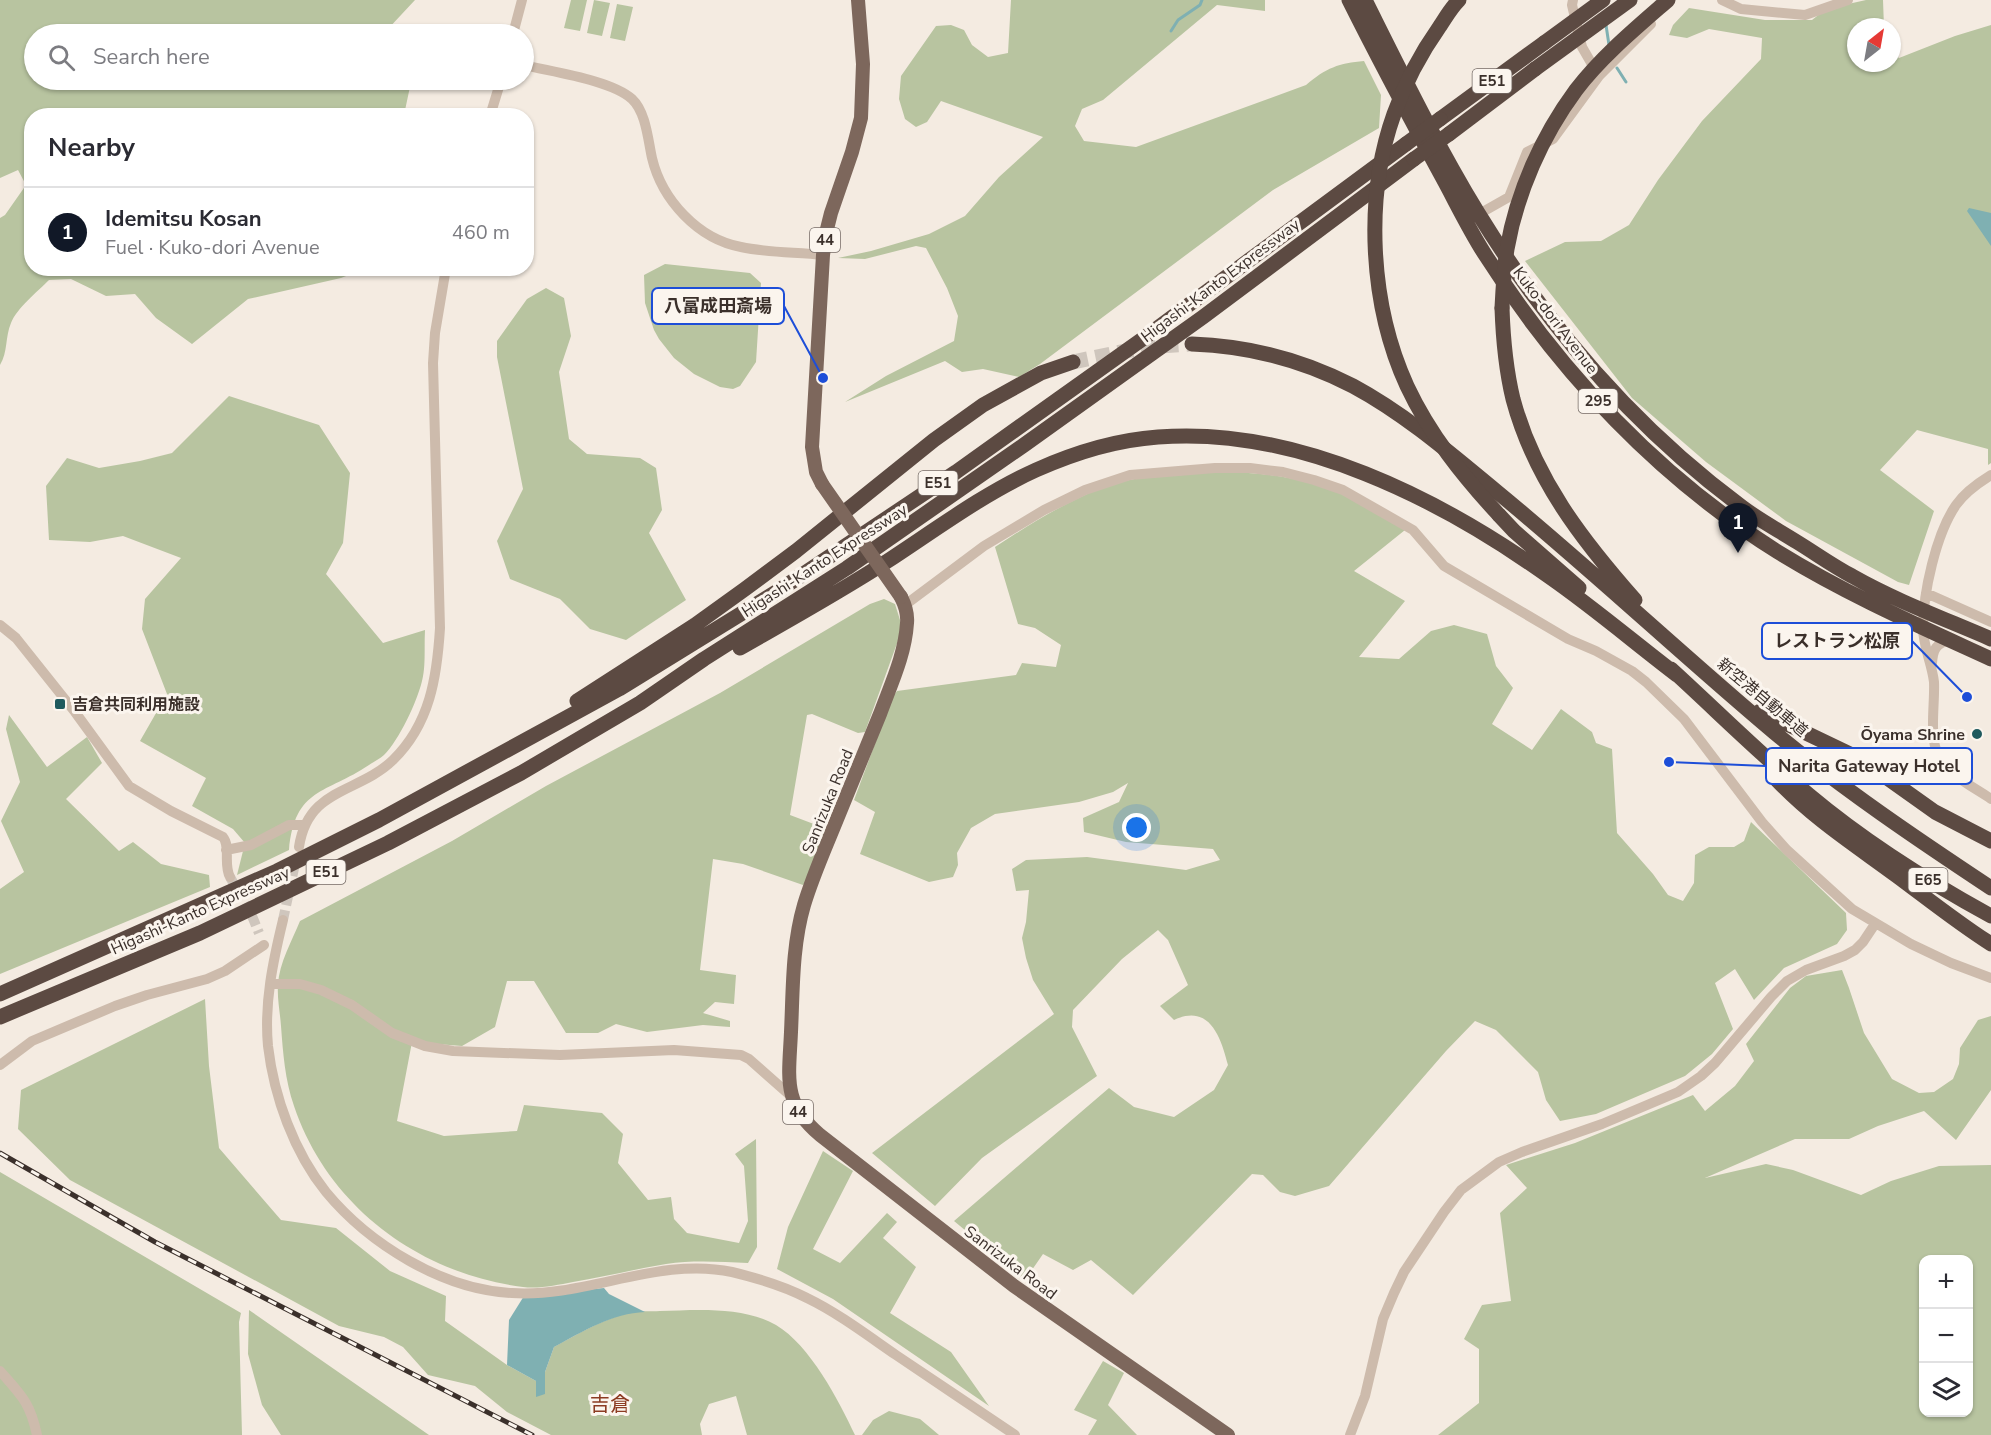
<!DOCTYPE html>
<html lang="en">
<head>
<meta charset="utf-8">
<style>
	body { margin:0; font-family:"Nunito Sans","Noto Sans JP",sans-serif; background:#f7f7f7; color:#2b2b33 }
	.controls { position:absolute; right:18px; bottom:18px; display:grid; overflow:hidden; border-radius:12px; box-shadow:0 2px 4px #0004 }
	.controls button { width:54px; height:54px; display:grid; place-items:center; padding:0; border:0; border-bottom:2px solid #e1e1e2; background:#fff; color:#2b2b33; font:30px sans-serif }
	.compass { position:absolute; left:1847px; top:18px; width:54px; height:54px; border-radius:50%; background:#fff; box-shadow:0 2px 4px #0004; rotate:31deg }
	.you { position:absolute; left:1137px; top:828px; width:21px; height:21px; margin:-15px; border:4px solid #fff; border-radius:50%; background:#1a73e8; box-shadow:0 0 0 9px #1a73e833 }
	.badge { display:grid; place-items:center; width:39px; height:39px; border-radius:50%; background:#111827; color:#fff; font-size:20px; font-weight:700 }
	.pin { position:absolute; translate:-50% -50px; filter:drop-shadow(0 2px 3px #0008) }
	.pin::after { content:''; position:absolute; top:32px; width:21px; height:18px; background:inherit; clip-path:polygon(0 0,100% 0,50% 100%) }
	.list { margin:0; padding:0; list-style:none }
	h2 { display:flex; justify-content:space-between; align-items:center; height:78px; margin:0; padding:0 24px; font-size:26px }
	h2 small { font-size:20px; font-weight:400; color:#7c7c81 }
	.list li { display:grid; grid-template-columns:39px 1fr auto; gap:18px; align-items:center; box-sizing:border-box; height:90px; padding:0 24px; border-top:2px solid #e1e1e2 }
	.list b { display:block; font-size:22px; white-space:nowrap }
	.list p { margin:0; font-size:20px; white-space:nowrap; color:#7c7c81 }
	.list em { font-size:20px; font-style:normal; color:#7c7c81 }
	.icon { flex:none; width:33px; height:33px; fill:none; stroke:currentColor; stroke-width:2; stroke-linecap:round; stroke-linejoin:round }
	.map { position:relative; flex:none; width:1991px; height:1435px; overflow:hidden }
	.search { position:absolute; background:#fff; box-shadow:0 2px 4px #0004; left:24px; top:24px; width:510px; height:66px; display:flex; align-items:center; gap:15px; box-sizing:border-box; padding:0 21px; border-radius:33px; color:#7c7c81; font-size:22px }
	.panel { position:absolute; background:#fff; box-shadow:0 2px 4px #0004; left:24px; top:108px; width:510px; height:168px; border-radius:24px }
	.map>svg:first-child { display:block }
	.green { fill:#b8c4a0; fill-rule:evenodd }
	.water { fill:#7fb0b2 }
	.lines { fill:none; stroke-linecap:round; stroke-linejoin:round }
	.stream { stroke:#7fb0b2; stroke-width:3 }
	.minor-tunnel { stroke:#cfc6bd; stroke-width:10; stroke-dasharray:10 5; stroke-linecap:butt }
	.highway-tunnel { stroke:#cfc6bd; stroke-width:15; stroke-dasharray:15 8; stroke-linecap:butt }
	.minor { stroke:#cdbbac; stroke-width:10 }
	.major { stroke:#7d675c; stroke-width:14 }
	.highway { stroke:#5c4a42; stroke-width:15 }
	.rail-casing { stroke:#3b302b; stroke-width:5 }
	.rail { stroke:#fbf5ee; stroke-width:3; stroke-dasharray:9; stroke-linecap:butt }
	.major-bridge { stroke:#7d675c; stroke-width:14 }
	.highway-bridge { stroke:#5c4a42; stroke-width:15 }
	.poi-dot { fill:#1f5a5e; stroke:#fbf5ee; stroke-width:2 }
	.labels { text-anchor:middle; stroke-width:6; stroke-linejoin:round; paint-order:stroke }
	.shield { fill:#fbf5ee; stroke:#756b66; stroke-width:1.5 }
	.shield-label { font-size:15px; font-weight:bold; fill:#3b302b }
	.street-label { font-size:16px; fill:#3b302b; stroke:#fbf5ee }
	.poi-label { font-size:16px; font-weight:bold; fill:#3b302b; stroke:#fbf5ee; text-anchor:start }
	.quarter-label { font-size:20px; fill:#8c3b22; stroke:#fbf5ee }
	.leader { fill:none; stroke:#1d4ed8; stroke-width:2 }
	.callout-dot { fill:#1d4ed8; stroke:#fbf5ee; stroke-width:2 }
	.callout { fill:#fbf5ee; stroke:#1d4ed8; stroke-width:2 }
	.callout-label { font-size:18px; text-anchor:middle; font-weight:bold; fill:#3b302b }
</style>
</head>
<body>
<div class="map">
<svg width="1991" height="1435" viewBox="0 0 1991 1435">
	<rect width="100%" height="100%" fill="#f4ebe1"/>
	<!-- green -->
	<path class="green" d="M0,0H415L387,30L388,34H34V80H409L411,82L404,115L32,116V268L364,269L341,278L248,299L192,344L156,318L135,294L106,296L71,279L49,280C37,292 17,308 11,323C5,337 8,352 0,365V218L5,215L26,185L18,170L0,178Z
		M571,0H587L580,31L564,28Z
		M594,0L610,3L602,36L587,33Z
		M1011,0H1265V11L1217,5L1103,100L1082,109L1075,126L1084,141L1136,147L1306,85C1326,68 1339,63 1364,61L1381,95L1379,128L1273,190L1040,364L1019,377L983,369L962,372L945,361L845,402L886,376L954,341L958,316L947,288L926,248L916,246L865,259L838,258L871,251L929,234L965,216L999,177L1043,137L941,101L927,122L916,127L905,119L899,99L901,76L936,26L951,25L964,30L972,45L988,57L1008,53Z
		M1866,0H1883L1884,27H1856V63H1892V52L1899,58L1955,36L1991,25V463L1988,465V449L1917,430L1880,470L1934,511L1909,585L1898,582L1786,521L1706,462L1632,398L1525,261L1565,242L1601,241L1629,225L1658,180L1702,121L1761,59L1762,38L1709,29L1687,38L1669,35L1673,25L1689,8L1765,20H1812L1826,9Z
		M617,4L633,7L625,41L610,38Z
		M665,264L750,273L761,283L756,362L740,386L733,389L720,387L694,374L674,358L659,339L654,330L645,303L644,275Z
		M546,288L564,298L571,336L559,372L569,439L587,454L640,458L656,468L662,510L649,533L686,600L626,640L590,629L560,599L510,579L497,541L523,489L497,357V341L527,299Z
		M229,396L319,425L350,473L343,543L326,574L383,643L425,630C424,647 426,666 422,681C417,702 399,740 384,755C380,759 373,762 369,765C326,794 295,787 289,850L237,875L245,843L233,829L192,806L206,778L140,741L167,694L142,629L145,599L181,558L123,536L90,542L49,540L46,486L67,458L99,468L140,461L172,453Z
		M1218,472C1261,472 1304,477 1344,495C1365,505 1385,518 1405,530L1354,571L1405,601L1359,657L1399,659L1431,631L1454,625L1487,634L1496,666L1513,688L1492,724L1532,750L1561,709L1592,732L1596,743L1612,749L1617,833L1653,874L1668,895L1683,901L1694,883L1695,855L1709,847H1734L1744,841L1751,822L1846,913L1847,930L1837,944L1784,968L1754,1000L1735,969L1715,983L1733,1029L1712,1054L1685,1076L1596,1114L1560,1121L1546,1100L1538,1072L1496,1030L1475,1021L1446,1051L1329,1186L1295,1196L1280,1192L1263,1175L1252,1174L1133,1295L1091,1260L1073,1270L1043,1254L1025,1280L954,1221L1109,1088L1134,1107L1174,1117L1214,1090L1228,1065C1221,1038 1210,1003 1174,1020L1160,1006L1188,985L1168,940L1158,930L1122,959L1073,1010L1072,1027L1097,1076L982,1158L935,1206L872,1153L1054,1014L1033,980L1026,958L1022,938L1026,922L1029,890L1016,891L1012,869L1026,860L1087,857L1186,870L1220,860L1213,849L1126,842L1084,832L1083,818L1119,802L1128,783L1113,792L1079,802L995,814L971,828L957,853L958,865L953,877L929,882L860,854L875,812L854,800L892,698L897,691L1016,675L1022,663L1056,667L1061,645L1035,628L1018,624L995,547C1030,524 1065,502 1104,487C1140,474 1180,474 1218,472Z
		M884,599L895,604L900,620V635L865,732L858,733L812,714L807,715L790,815L827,829L809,880L803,885L743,864L713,859L700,970L736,975L734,1004L715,1002L703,1013L730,1021V1027L703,1025L647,1032L616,1024L598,1033H566L534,981H507L495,1027L462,1046L412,1042L397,1121L444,1136L517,1131L524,1105L602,1113L623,1134L618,1163L648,1200L671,1197L674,1219L687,1233L739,1243L748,1221L744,1166L735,1154L756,1139L757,1247L748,1263C721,1262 693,1260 666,1264C635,1269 604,1277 573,1282C557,1285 539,1289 523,1287C420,1274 328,1207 294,1106C285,1080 283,1053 281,1026C280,1012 277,998 278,985C279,963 292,941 300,921L452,841L546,786L720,693L870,604Z
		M9,715L47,767L87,737L102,763L66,799L119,851L133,842L161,864L209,875L210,887L0,974V889L24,872L1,821L20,782L6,729Z
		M1842,970L1849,988L1864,1033L1892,1079L1919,1093L1934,1092L1953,1079L1959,1064L1960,1048L1978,1020L1991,1016V1090L1956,1140L1924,1111L1878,1126L1849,1139H1795L1705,1178L1766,1164L1793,1170L1861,1195L1891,1181L1939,1166L1991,1165V1435H1438L1479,1403V1349L1464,1339L1482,1305L1511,1301L1500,1213L1527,1188L1506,1165L1575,1143L1693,1095L1705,1111L1735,1086L1754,1061L1746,1044L1790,988L1806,976ZM1924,1260H1968V1412H1924Z
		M205,999L209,1066L219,1148L281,1220L336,1228L390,1271L446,1296L445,1321L507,1365L536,1381L545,1394V1372L554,1347C576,1335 603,1319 628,1313C638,1310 650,1312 660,1311C697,1310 742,1306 776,1325C810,1345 839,1401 855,1435H747L736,1396L709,1404L700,1424L702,1435H551L507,1412L475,1386L428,1375L403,1347L384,1337L339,1326L70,1180L18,1129L21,1090Z
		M823,1151L853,1171L813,1249L840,1263L887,1213L897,1222L883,1238L916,1267L890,1313L951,1352L989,1406L833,1299L777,1269L788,1227Z
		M0,1172L241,1313L239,1322L242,1435H0Z
		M249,1310L429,1435H281L262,1405L248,1354Z
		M1103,1361L1124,1373L1108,1405L1137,1435H1088L1097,1420L1074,1410Z
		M889,1411L920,1419L939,1435H862L873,1420Z"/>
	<!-- water -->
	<path class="water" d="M1969,208L1991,213V246L1967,211Z
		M604,1288L609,1294L645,1312C613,1313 582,1332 554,1347L545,1372V1394L536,1397V1381L507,1365L509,1320L524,1296Z"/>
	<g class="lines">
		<!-- stream -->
		<path class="stream" d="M1606,25L1609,45
			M1171,31L1178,20L1200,5L1202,0
			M1617,68L1626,82"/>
		<!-- minor-tunnel -->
		<path class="minor-tunnel" d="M230,877L252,916L259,933
			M283,920L296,859"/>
		<!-- highway-tunnel -->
		<path class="highway-tunnel" d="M1073,362L1145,347L1192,344"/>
		<!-- minor -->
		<path class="minor" d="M1573,0L1572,5L1582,47L1597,73
			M1722,0L1741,9L1805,15L1848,0
			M513,34L522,0
			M524,65C552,72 611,80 632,99C646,112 648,140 652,158C662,200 698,239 741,247C768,253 796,252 823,255
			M490,116L501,80
			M1479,214L1509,197L1527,152L1553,139L1599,76L1651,24
			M1991,475C1978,483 1965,492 1956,505C1936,534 1923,593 1923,628C1923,646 1932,664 1934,682C1935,704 1929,736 1938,755C1947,775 1974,787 1991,799
			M1926,593L1991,622
			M905,605L984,546L1044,510L1085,490L1130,475L1215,468H1250L1283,472L1314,480L1343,490L1413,530L1444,566L1568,639L1596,651L1632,671L1646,682L1684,719L1762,822L1787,850L1852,909L1911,944L1951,963L1991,978
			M0,625L16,638L75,712L129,786L171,811L223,837C231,847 223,864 230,877
			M1932,663C1933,649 1936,644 1949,640
			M299,847C308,787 358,794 393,760C430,724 437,677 440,628L433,363L435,333L446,268
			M226,850L251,845L289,825H305
			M283,920C273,961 264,1003 268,1046C274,1097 294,1152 326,1192C369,1244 443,1290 512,1293C586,1298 659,1256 732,1272C757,1278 784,1286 807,1298C838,1313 867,1335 896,1355C936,1382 975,1408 1015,1435
			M270,984H300L321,990L352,1005L392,1033L425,1046L453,1051L560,1055L674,1050L741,1055L749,1059L792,1097
			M0,1065L32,1041L115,1006L147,995L207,979L225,971L264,945
			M0,1371C21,1395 30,1402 37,1435
			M1350,1435L1365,1396L1383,1319L1394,1293L1404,1272L1444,1212L1461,1190L1499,1162L1522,1152L1602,1124L1678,1092L1701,1076L1715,1063L1771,997L1787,981L1806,970L1844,956L1855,950L1863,942L1875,924"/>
		<!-- major -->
		<path class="major" d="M822,484L816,472L812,447L823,255L826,233L831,213L852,152L861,118L863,64L858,0
			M901,597C905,605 908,613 907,623C905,655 891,684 880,714C865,751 850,788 835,824C824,851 812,878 804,905C792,946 793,990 791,1032C789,1078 782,1103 820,1135L1014,1286L1228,1435"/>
		<!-- highway -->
		<path class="highway" d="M1349,0C1378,58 1409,116 1440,173C1455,200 1469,230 1486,256C1561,374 1660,478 1778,552C1846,594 1919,626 1991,659
			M1365,0C1401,72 1436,144 1478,213C1548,327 1634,427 1742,507C1759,520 1778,530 1797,542C1815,553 1833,566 1852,576C1896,601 1945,619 1991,639
			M1440,119L1544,43
			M1449,134L1535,69
			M1502,308C1503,338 1506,370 1513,399C1534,478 1582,540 1635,600
			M1192,344C1248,346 1303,360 1353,386C1405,414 1450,453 1496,491C1591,569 1681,654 1775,733C1843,789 1917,839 1991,888
			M1499,515L1514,531L1579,588
			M740,648C789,620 838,593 886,562C935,530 983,494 1036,470C1074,453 1116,440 1158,437C1297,426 1441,499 1551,578C1594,608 1635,643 1677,675
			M1671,669C1717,711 1761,755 1809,795C1865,842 1927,881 1991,916
			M577,701L695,625L745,589L796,551L934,440L983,405L1041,373L1073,362
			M1760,711L1852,755L1866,763L1935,812L1991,841
			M1777,780C1813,818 1855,845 1897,876C1928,899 1958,923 1991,944
			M0,994L277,871L379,820L619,689L778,591L956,472L1144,338L1406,144
			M0,1017L200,933L388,843L521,773L640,703L704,659L847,568L1024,445L1203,317L1414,159"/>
		<defs>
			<path id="rail" d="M0,1153L155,1242L532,1435"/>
		</defs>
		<!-- rail casing -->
		<use href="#rail" class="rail-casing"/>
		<!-- rail -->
		<use href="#rail" class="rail"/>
		<!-- major-bridge -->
		<path class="major-bridge" d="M822,484L901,597"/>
		<!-- highway-bridge -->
		<path class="highway-bridge" d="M1459,0C1451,8 1446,17 1440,26C1421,53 1405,83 1394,114C1364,198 1370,305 1407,386C1430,435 1463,476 1499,515
			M1544,43L1603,0
			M1535,69L1630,0
			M1406,144L1440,119
			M1414,159L1449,134
			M1502,308C1503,288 1504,268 1507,249C1517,192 1542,136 1576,90C1601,57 1637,27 1668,0"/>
	</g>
	<!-- markers -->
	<g class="poi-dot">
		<rect x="54" y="698" width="12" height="12" rx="3"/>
		<circle cx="1977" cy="734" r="6"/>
	</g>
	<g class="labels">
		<!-- shield labels -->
		<g class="shield">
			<rect x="1472.5" y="69" width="39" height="24" rx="4.5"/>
			<rect x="810" y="228" width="30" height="24" rx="4.5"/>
			<rect x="1578.5" y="389" width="39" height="24" rx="4.5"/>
			<rect x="918.5" y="471" width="39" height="24" rx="4.5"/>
			<rect x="306.5" y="860" width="39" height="24" rx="4.5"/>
			<rect x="1908.5" y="868" width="39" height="24" rx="4.5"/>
			<rect x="783" y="1100" width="30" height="24" rx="4.5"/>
		</g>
		<g class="shield-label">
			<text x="1492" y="86">E51</text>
			<text x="825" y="245">44</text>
			<text x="1598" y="406">295</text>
			<text x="938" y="488">E51</text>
			<text x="326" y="877">E51</text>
			<text x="1928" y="885">E65</text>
			<text x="798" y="1117">44</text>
		</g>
		<!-- street labels -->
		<g class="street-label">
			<text transform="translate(1220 280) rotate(-37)" y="6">Higashi-Kanto Expressway</text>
			<text transform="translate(1556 320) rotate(53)" y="6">Kuko-dori Avenue</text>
			<text transform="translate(824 560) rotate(-33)" y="6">Higashi-Kanto Expressway</text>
			<text transform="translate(1763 697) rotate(40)" y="6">新空港自動車道</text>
			<text transform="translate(827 801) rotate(-68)" y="6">Sanrizuka Road</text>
			<text transform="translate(200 910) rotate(-24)" y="6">Higashi-Kanto Expressway</text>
			<text transform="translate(1011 1262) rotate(37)" y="6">Sanrizuka Road</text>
		</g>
		<!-- poi labels -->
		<g class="poi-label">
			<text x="72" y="710">吉倉共同利用施設</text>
			<text x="1965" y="740" text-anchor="end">Ōyama Shrine</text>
		</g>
		<!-- quarter labels -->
		<g class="quarter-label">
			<text x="610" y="1411">吉倉</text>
		</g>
	</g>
	<!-- callouts -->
	<path class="leader" d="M823 378L784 306M1967 697L1912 641M1669 762L1766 766"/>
	<g class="callout-dot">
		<circle cx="823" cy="378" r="6"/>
		<circle cx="1967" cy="697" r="6"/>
		<circle cx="1669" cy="762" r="6"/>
	</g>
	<g class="callout">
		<rect x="652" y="288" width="132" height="36" rx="6"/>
		<rect x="1762" y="623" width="150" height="36" rx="6"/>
		<rect x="1766" y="748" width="206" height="36" rx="6"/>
	</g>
	<g class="callout-label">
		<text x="718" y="312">八富成田斎場</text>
		<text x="1837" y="647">レストラン松原</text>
		<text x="1869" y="772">Narita Gateway Hotel</text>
	</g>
</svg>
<div class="controls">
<button>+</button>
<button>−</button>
<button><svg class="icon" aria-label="layers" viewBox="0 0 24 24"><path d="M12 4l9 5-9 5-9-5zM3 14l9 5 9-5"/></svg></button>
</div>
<svg class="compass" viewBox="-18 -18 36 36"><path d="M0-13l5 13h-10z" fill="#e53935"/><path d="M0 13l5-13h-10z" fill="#7c7c81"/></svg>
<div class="you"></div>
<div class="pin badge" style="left:1738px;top:553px">1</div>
<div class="search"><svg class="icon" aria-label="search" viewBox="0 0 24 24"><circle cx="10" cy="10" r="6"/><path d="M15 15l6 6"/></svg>Search here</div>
<section class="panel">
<h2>Nearby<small></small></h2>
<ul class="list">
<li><span class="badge">1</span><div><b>Idemitsu Kosan</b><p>Fuel · Kuko-dori Avenue</p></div><em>460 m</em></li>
</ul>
</section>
</div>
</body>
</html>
